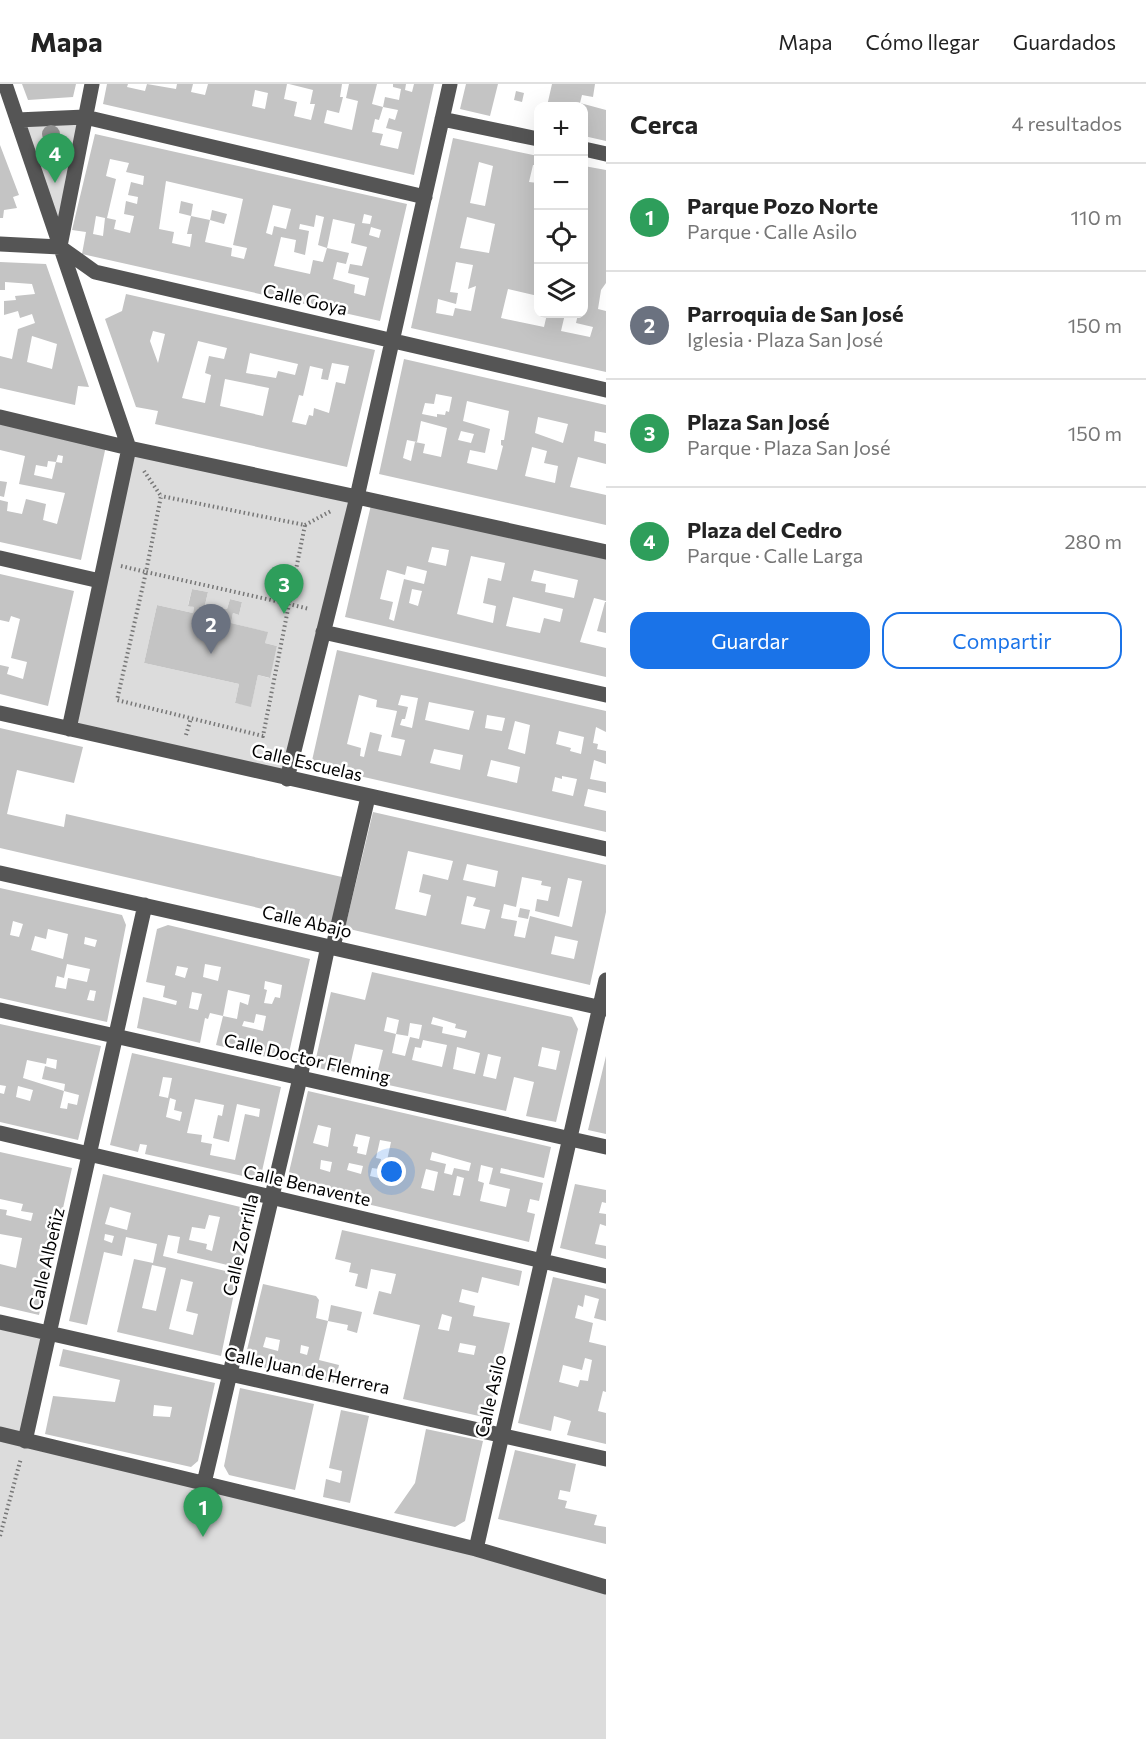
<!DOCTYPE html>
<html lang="es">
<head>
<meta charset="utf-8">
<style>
	body { margin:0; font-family:Commissioner,sans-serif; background:#f6f6f6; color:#222 }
	.controls { position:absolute; right:18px; top:18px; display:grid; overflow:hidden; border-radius:12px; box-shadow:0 6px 24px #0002 }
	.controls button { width:54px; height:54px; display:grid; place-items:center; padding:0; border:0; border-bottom:2px solid #e0e0e0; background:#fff; color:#222; font:30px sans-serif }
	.you { position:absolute; left:392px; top:1088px; width:21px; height:21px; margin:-15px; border:4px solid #fff; border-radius:50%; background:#1a73e8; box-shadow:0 0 0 9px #1a73e833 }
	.badge { display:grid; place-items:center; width:39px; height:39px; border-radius:50%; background:#1a73e8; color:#fff; font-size:20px; font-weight:700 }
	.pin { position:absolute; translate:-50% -50px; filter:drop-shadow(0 2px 3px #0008) }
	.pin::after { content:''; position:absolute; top:32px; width:21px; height:18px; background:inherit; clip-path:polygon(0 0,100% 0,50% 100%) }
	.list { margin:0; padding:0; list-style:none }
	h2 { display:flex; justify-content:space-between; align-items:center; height:78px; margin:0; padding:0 24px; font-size:26px }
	h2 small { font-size:20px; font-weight:400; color:#767676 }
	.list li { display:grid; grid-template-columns:39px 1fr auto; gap:18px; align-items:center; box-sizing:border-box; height:108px; padding:0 24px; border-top:2px solid #e0e0e0 }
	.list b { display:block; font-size:22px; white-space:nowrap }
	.list p { margin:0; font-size:20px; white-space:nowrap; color:#767676 }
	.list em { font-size:20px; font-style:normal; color:#767676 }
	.actions { display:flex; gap:12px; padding:18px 24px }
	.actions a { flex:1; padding:14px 0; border:2px solid #1a73e8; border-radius:18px; text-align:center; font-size:21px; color:#1a73e8 }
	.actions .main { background:#1a73e8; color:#fff }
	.icon { flex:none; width:33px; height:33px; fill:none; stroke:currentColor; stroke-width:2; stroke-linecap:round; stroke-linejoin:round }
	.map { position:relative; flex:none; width:606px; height:1655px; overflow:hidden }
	header { display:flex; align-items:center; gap:36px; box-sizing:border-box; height:84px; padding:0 30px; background:#fff; border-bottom:2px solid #e0e0e0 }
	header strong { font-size:28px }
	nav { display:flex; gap:33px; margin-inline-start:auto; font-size:21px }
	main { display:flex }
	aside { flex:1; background:#fff }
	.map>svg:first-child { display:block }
	.green { fill:#dcdcdc; fill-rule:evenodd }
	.building { fill:#c4c4c4; fill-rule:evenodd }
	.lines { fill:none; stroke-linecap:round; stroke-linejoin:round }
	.path { stroke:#777; stroke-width:4; stroke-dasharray:1.5 3; stroke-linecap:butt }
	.minor { stroke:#555; stroke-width:15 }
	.tree { fill:#8f8f8f }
	.labels { text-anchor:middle; stroke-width:5; stroke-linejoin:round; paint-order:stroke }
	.street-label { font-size:18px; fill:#000; stroke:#fff }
</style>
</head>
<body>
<header>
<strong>Mapa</strong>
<nav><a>Mapa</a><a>Cómo llegar</a><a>Guardados</a></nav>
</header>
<main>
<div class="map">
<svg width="606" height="1655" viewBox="0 0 606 1655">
	<rect width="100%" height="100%" fill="#fff"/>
	<!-- green -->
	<path class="green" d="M85,33L60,163L17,36Z
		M129,364L357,413L287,695L69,645ZM192,505L208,508L205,521L227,525L230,515L242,518L239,531L233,529L231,539L267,548L265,559L277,562L269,594L258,591L251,622L235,619L239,600L144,579L157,521L193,529L194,523L188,521Z
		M0,1238L49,1250L26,1355L355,1435L606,1508V1655H0Z"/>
	<!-- building -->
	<path class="building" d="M22,0H76L73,13L28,16Z
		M107,0H128L127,3L145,7L147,0L176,5L177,0H193L191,8L205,11L208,0H287L284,15L297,18L294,32L311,36L315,20H310L313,6L289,0H342L340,13H343L339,29L327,26L324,39L352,46L358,17L346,14L349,0H377L372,20L383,23L379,36L375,35L372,48L383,50L380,61L398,65L402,48L386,44L389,34L395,36L398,26L383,23L385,13L399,16L401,5L393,3V0H406L405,6L412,8L414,0H434L414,91L103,20ZM255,6L268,9L265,25L252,22Z
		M466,0H498L490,32L460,25Z
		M552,0H595L593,13L582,11L580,19L606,26V57L584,52V22H547Z
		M516,7L524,9L522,18L514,16Z
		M95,50L407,120L380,237L82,170L86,148L72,146ZM110,75L129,79L126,88L144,92L143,101L131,98L128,111L138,113L137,120L126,117L124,130L134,132L130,149L114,145L116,136L107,134L116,95L106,92ZM166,97L243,115L233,161L247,164L244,175L231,172L232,164L205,158L210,136L191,132L187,150H192L190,163L172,159L174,148L159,145ZM273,121L291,125L286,145L274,142L272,151L266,149ZM364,130L372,132L370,140L362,139ZM316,131L324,133L318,161L327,164L333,135L355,140L351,159L367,163L362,182L350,180L348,189L369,194L365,212L354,209L355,201L333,195L337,178L346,180L349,169L327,164L323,178L313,176L310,190L274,182L281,153L296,156L294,168L305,171L309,147L299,145L300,140L314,143ZM96,132L105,134L103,152L93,150ZM371,143L381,146L379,154L369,151Z
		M453,54L538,72L536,81H533L529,98L538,99V212L508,205L501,234L544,243L547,230H565L561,247L590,253L593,243L576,239L578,230H584V82L606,86V199L601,206L598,225L606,227V288L411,244ZM479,78L493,82L485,122L470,119ZM467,133L495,140L489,169L460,164ZM456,178L473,181L468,205L476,202L471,227L455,224L453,232L436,229L438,215L456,220L458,209L450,208Z
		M0,61L19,111L13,113L17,124L4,126L3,134H0Z
		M181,117L193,120L191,132L179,129Z
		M212,126L227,130L224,140L210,136Z
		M0,178L46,180L89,303L78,302L75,321L0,304V272L12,275L18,245L35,239L32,230L20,234L18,227L4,231V217L16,216L15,212L35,210L32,200L5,198V206H0ZM32,252L57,260L52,285L27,278Z
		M126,210L375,266L347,383L155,340L158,327L136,323L105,235L122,227ZM153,247L165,250L158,279L150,257ZM198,257L227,264L224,275L209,272L205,289L211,291L205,319L182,314ZM250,269L298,280L295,291L278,287L276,294L246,289ZM332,279L349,282L345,300L336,298L329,329L314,324L313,332L309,331L306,341L292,338L299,311L303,312L310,282L323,285L321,295L328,296ZM225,295L269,304L263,332L220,322Z
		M404,275L606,321V349L595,347L594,357L606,360V380L578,373L570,403L606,411V441L379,390ZM436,310L452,313L449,328L446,327L445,331L437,330V333L422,330L425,319L434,320ZM467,317L509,327L504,356H501V361L503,362L497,386L467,379L470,366L485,369L490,345L463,337ZM538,333L568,340L563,359L535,349ZM421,337L447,344L441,373L423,369L425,360L415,358L411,377L403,374L407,356L417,358ZM461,347L474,350L471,359L458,356ZM532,363L547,367L544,379L558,382L555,399L525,392Z
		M0,338L106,362L81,476L0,458V416L8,418L7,427L22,430L26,415L46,420L43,436L57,440L65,409L19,400L25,372L0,366ZM58,371L63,372L62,379L56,378ZM48,377L56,378L52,395L34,391L36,381L47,383Z
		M0,397L7,398L4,413L0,412Z
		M371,421L606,475V517L594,514L580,558L606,564V593L345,533ZM432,463L449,466L446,482L428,478ZM471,472L505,479L501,497L488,494L483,519L496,522L493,539L457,530ZM407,482L427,487L424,500L404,495L394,537L389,535L393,518L380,515L387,486L405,491ZM534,486L578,496L574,514L545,508L546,500L531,497ZM412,505L422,507L418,522L409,519ZM513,513L563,525L560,538L544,534L540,549L506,542Z
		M0,490L74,507L48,622L0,610V581L9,583L7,590L23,595L27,578L11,574L20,535L11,532L9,538L0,536Z
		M192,505L208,508L205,521L227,525L230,515L242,518L239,531L233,529L231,539L268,548L265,559L277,562L270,594L258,591L251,623L235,619L239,600L144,579L157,521L193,529L194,523L188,522Z
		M605,518H606V549L597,547Z
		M337,566L606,627V648L596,643L593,659L598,660L597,665L606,667V680L594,676L590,695L606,698V709L588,705L584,722L606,727V748L311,681ZM359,611L377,616L376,623L397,627L391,653L405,656L401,672L378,667L382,651L370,648L364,673L360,672L361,664L347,660ZM401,611L418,614L412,644L400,641L402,635H405L408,623L398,621ZM429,618L474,627L469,646L425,636ZM487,631L505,634L502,647L485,644ZM515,637L530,641L525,670L508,665ZM559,647L584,653L581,670L570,667L571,664L556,660ZM434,665L463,671L460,686L430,679ZM491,676L520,683L517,699L487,692ZM562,692L577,695L573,712L552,707L555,693L562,695Z
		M0,644L83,663L74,699L17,686L7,730L64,743L66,730L342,793L332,841L0,764Z
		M373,728L606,781V828L590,901L345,844ZM408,767L453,777L448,796L423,790L419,808L431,811L426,832L395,825ZM467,780L498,787L495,803L463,796ZM522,793L542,797L541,801L551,803L548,817L537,815L535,827L559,833L568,794L582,797L572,843L530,832L525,854L514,852L517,837L501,834L504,820L516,823ZM467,812L476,814L473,822L490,826L485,845L461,840ZM555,852L578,857L574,875L551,870Z
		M0,804L122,831L126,841L107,938L0,914ZM13,837L23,840L19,853L10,851ZM48,845L68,850L63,875L31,866L35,852L46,855ZM85,853L97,856L95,863L84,860ZM67,880L90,885L87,898L68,894L66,905L55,903L57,892L64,894ZM90,906L96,907L94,917L87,916Z
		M520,824L530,826L528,835L518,833Z
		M168,841L310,875L287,978L216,961L223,932L210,929L208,935L205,934L200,959L137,944L143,913L176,921L177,917L163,913L165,902L146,898L157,845ZM205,880L221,883L218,897L203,893ZM177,882L188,884L185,894L175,891ZM265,897L282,901L280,914L275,913L272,920L264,919L267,906L264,905ZM228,906L250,911L248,921L240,918L237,935L223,932ZM192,908L202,910L198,926L189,924ZM256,930L266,932L263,947L242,942L244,937L254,939Z
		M372,888L572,933L578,945L556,1038L526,1032L534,998L514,993L506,1027L375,998L383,966L355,960L348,991L314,983L331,908L365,916ZM387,933L399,936L396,950L384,947ZM433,933L456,940L455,944L467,947L465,954L442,949L443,943L431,940ZM410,939L422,941L419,955L410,953L405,972L392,969L396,950L408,952ZM423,956L447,961L442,983L412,976L415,963L421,964ZM457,963L480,969L475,990L453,985ZM542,963L560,967L556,986L538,982ZM488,970L501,973L496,995L483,992Z
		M0,940L101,962L78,1056L0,1038V1009L4,1010L6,1002L0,1001ZM47,974L57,976L56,985L45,982L42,995L65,1000L64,1007L79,1011L77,1021L68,1019L67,1025L60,1024L64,1007L23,994L27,976L46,980ZM18,1002L33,1006L30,1017L16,1013Z
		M132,969L281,1003L260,1096L145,1070L147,1061L140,1060L138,1068L110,1061ZM163,993L172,994L168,1014L159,1012ZM170,1014L176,1016L174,1026L182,1028L180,1037L166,1033ZM195,1015L224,1021L222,1032L218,1031L213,1054L229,1058L237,1020L260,1025L259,1033L245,1030L235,1076L210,1071L212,1060L201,1058L202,1051L187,1049Z
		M606,972V1050L588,1046Z
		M308,1007L551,1063L544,1094L501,1084L500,1089L543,1099L539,1117L530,1115L527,1128L535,1130L529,1158L286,1101ZM318,1041L331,1044L328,1063L313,1059ZM356,1050L370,1053L366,1071L357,1069L358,1063L353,1062ZM380,1056L391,1058L383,1095L370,1092L372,1084L379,1085L381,1075L376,1074ZM432,1068L471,1079L469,1087L454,1084L452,1091L444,1089L446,1080L430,1076ZM321,1076L332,1078L330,1088L320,1085ZM349,1079L363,1082L361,1090L347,1086ZM481,1081L493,1084L489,1100L510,1105L506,1123L480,1117L484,1099L478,1097ZM426,1085L438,1088L434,1107L421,1104ZM457,1092L464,1094L460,1112L453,1111Z
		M0,1068L72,1084L39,1231L0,1222V1180L16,1184L22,1154L0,1150V1125L7,1126L6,1131L31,1137L33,1129L21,1127L23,1120L0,1115Z
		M103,1090L253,1126L240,1184L177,1169L180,1153L168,1151L163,1172L238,1190L221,1272L117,1248L134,1175L153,1179L157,1160L126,1153L122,1172L104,1168L87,1241L69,1237ZM110,1123L131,1129L127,1146L105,1140ZM209,1131L220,1133L212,1167L206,1165L207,1160L189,1156L192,1143L205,1145ZM105,1150L114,1152L112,1159L104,1156ZM152,1181L166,1184L156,1227L142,1224ZM181,1195L193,1198L186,1227L198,1230L193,1251L169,1245Z
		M575,1100L606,1106V1119L602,1118L599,1129L606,1130V1142L600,1140L595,1160L606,1162V1175L560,1164Z
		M342,1146L522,1187L519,1202L482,1193L478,1209L462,1205L459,1218L475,1222L473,1232L510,1239L488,1334L403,1315L420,1241L373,1230L379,1207L391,1210L396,1190L371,1185L367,1205L355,1202L358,1190L349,1188L351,1179L335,1175ZM442,1230L452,1233L449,1247L438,1245ZM460,1259L476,1262L474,1271L458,1268Z
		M553,1193L606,1205V1237L594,1234L599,1215L585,1211L583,1223L578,1221L575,1234L593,1239L589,1258L606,1262V1308L603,1307L598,1327L606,1329V1360L567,1351L571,1337L554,1332L551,1347L518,1339ZM585,1274L592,1276L588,1297L580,1296L578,1303L559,1298L563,1281L582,1286Z
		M263,1200L316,1212L319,1216L316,1234L328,1237L319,1276L339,1281L335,1299L251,1281L246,1270ZM266,1253L280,1256L278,1267L263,1263ZM301,1261L309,1263L307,1271L300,1269Z
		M331,1221L362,1228L357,1249L347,1246L348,1241L328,1237Z
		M63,1265L215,1299L198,1377L191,1383L45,1350L53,1312L115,1318L120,1296L59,1282ZM154,1321L172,1323L170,1333L153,1332Z
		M240,1304L314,1320L295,1406L229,1391L224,1382Z
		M341,1326L369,1332L350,1419L323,1413L326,1395L340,1399L342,1387L329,1384Z
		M426,1345L483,1357L465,1437L455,1443L394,1429L415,1399Z
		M515,1366L576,1380L570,1408L560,1406L558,1415L567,1417L565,1424L597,1431L594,1441L606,1443V1460L498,1435Z"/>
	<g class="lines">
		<!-- path -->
		<path class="path" d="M144,387L161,412L146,488L289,520L305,441L161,412
			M305,441L331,427
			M121,482L146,488L117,616L263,652L289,520L309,525
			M186,651L191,634
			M0,1452L21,1374"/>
		<!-- minor -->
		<path class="minor" d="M5,0L129,364
			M450,0L357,413L606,468
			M442,35L538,55
			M17,36L85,33L425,113
			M584,65L606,70
			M0,160L60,163L95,188L606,306
			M60,162L92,0
			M0,333L129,364
			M0,474L100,497
			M323,548L606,611
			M0,629L606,765
			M69,645L129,364L357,413L287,695
			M0,789L606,925
			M333,863L368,713
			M0,926L606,1063
			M0,1049L606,1192
			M0,1238L606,1375
			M0,1350L476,1465L606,1503
			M25,1357L145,821
			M204,1399L300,994L328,862
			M476,1465L606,896"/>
	</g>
	<!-- trees -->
	<circle class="tree" cx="51" cy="50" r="9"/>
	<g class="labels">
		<!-- street labels -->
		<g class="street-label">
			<text transform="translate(305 216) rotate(13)" y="6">Calle Goya</text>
			<text transform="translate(307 679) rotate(13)" y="6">Calle Escuelas</text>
			<text transform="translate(307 838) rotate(13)" y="6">Calle Abajo</text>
			<text transform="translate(307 975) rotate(13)" y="6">Calle Doctor Fleming</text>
			<text transform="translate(307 1102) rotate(13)" y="6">Calle Benavente</text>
			<text transform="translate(241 1161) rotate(-77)" y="6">Calle Zorrilla</text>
			<text transform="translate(47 1175) rotate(-77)" y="6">Calle Albeñiz</text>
			<text transform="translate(307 1287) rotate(12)" y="6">Calle Juan de Herrera</text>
			<text transform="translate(491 1312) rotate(-77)" y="6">Calle Asilo</text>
		</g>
	</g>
</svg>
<div class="controls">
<button>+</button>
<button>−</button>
<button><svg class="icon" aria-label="locate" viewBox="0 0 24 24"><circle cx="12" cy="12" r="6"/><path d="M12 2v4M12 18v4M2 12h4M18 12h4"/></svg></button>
<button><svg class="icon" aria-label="layers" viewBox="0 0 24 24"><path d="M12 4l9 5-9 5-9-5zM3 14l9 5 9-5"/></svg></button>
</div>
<div class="you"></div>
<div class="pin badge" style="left:203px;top:1453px;background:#2e9e5b">1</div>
<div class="pin badge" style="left:211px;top:570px;background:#6b7280">2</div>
<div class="pin badge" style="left:284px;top:530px;background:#2e9e5b">3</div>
<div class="pin badge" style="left:55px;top:99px;background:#2e9e5b">4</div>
</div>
<aside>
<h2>Cerca<small>4 resultados</small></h2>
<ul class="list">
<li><span class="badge" style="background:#2e9e5b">1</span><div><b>Parque Pozo Norte</b><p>Parque · Calle Asilo</p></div><em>110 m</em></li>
<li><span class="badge" style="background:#6b7280">2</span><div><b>Parroquia de San José</b><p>Iglesia · Plaza San José</p></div><em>150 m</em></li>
<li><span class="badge" style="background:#2e9e5b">3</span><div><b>Plaza San José</b><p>Parque · Plaza San José</p></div><em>150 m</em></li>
<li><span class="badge" style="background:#2e9e5b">4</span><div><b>Plaza del Cedro</b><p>Parque · Calle Larga</p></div><em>280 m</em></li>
</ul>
<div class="actions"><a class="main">Guardar</a><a>Compartir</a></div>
</aside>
</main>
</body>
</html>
